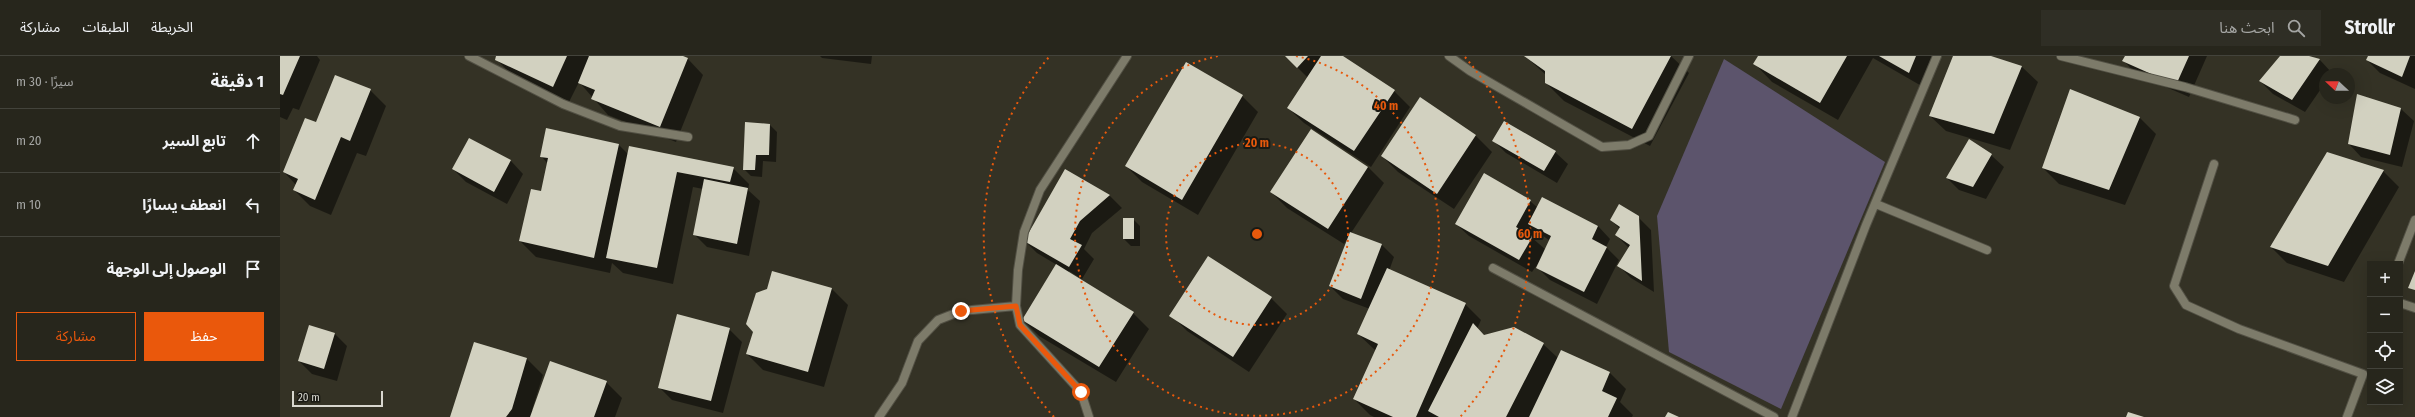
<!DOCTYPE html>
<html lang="ar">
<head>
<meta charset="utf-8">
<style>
	body { margin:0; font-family:"Fira Sans Condensed","Noto Sans Arabic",sans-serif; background:#2f2e25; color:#f1f3f6; direction:rtl }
	.controls { position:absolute; right:12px; bottom:12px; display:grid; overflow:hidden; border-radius:0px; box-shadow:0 4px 16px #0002 }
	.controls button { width:36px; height:36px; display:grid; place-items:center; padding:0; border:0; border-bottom:1px solid #43433b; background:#27261c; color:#f1f3f6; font:20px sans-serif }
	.compass { position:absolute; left:2039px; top:12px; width:36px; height:36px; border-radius:50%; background:#27261c; box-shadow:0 4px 16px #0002; rotate:292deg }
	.scale { position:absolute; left:12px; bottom:10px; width:91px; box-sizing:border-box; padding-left:4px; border:2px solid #d8d7cf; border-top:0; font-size:11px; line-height:14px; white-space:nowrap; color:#d8d7cf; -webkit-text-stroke:3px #1a1a14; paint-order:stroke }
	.stop { position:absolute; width:12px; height:12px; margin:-9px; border:3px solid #ea580c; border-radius:50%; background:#fff }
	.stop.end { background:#ea580c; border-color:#fff; box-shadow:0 1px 4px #0008 }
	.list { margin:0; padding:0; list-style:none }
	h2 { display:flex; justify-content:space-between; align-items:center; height:52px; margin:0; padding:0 16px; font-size:17px }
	h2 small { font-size:13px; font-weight:400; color:#a4a5a3 }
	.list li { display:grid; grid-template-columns:26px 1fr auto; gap:12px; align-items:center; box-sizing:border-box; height:64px; padding:0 16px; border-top:1px solid #43433b }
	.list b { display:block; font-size:15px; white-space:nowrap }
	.list em { font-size:13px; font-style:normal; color:#a4a5a3 }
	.actions { display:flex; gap:8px; padding:12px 16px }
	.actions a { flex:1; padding:9px 0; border:1px solid #ea580c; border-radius:0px; text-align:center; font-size:14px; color:#ea580c }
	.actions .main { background:#ea580c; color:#fff }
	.icon { flex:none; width:22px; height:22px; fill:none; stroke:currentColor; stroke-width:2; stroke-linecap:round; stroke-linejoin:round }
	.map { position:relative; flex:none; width:2135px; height:361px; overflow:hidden; direction:ltr }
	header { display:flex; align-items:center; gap:24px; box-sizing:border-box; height:56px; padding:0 20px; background:#27261c; border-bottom:1px solid #43433b }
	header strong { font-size:19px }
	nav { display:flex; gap:22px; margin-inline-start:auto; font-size:14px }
	.search { width:280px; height:36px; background:#2f2e25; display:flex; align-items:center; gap:10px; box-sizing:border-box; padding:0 14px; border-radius:0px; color:#a4a5a3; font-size:15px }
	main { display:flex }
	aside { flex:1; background:#27261c }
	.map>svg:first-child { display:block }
	.green { fill:#5c546c }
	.shadow { fill:#0007; fill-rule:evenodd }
	.building { fill:#d2d1c0 }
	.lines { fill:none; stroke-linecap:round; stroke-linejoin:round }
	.minor-casing { stroke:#525044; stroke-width:10 }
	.minor { stroke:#7d7b6a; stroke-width:8 }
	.route { stroke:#ea580c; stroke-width:5 }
	.ring { fill:none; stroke:#e8590c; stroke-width:2; stroke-dasharray:2 4 }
	.centre { fill:#e8590c; stroke:#1a1a14; stroke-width:2 }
	.ring-label { font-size:12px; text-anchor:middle; font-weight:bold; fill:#e8590c; stroke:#1a1a14; stroke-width:4; stroke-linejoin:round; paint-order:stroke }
</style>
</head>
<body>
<header>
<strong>Strollr</strong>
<div class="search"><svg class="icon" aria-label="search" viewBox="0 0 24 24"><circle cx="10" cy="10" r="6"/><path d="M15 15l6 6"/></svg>ابحث هنا</div>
<nav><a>الخريطة</a><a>الطبقات</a><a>مشاركة</a></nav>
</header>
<main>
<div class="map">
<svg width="2135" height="361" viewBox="0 0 2135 361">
	<rect width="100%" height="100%" fill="#343225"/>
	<!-- green -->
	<path class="green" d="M1444,3L1605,106L1501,353L1389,296L1377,160Z"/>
	<!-- shadow -->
	<path class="shadow" d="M0,0H37L40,4L19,54L13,52L7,64L0,61Z
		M218,0H400L408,3L423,19L396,86L328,59L299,26L289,46L232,19L216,3Z
		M540,0H592L591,8L542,2Z
		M1006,0H1061L1114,35L1130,51L1091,111L1024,67L1008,52L1028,22Z
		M1245,0H1391L1409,17L1370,90L1284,45L1266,27V19Z
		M1479,0H1658L1645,32L1593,2L1558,64L1492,26L1475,8Z
		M1674,0H1708L1742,11L1758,26L1730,94L1666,75L1650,60Z
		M1846,0H1927L1909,41L1856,18L1844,5Z
		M2002,0H2025L2040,4L2052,17L2045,18V27L2025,56L1993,38L1980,25Z
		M2089,0H2135V33L2100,17L2087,4Z
		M906,7L962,40L978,56L918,159L862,126L846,110Z
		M90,34L106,50L86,100L77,97L51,159L30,150L14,134L16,129L4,116L36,68Z
		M1791,34L1860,62L1876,78L1845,149L1779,128L1763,112Z
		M2077,39L2121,53L2134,65L2122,111L2081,101L2069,88Z
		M1140,42L1196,80L1212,96L1174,153L1118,116L1102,100Z
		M466,67L490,69L497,76L496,106L483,105L482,121L471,120L464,113Z
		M190,83L231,105L243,118L227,148L186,126L173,113Z
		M1214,85L1275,96L1288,108L1277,127L1226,97Z
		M338,88L348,98L453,112L469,128L468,134L480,145L469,200L427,191L414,178L423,133L413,131L393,228L343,217L332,207L330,217L256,201L240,185L262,136L268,108L261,100Z
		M1711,99L1724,111L1706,143L1679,134L1667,122Z
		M1088,111L1104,127L1071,177L1102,189L1114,201L1109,215L1185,248L1201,264L1197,273L1204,280L1263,288L1278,302L1281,295L1330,317L1346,333L1340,346L1353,359L1352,361H1094L1090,359L1074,343L1096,295L1078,278L1090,253L1063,243L1050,230L1067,183L1064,188L1007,152L991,136Z
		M2103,115L2119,131L2064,226L2007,207L1991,191Z
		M1204,119L1250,145L1258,152L1318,170L1330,183L1326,191L1339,204L1317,248L1270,224L1257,211L1262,202L1252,216L1189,180L1176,168ZM1254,173L1270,185L1266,194L1250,180Z
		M829,139L842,152L812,177L804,193L814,203L802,223L789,215L788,217L853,257L869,273L836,326L759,280L743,264L777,209L757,197L745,185Z
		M1358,161L1371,174L1374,236L1351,222L1339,210L1349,192L1336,179L1340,173L1331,164Z
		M853,163L860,170V190H851L844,183Z
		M552,233L568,249L544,331L483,314L467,298L474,276Z
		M991,242L1007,258L969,316L907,275L891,259Z
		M29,270L55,278L67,290L57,325L32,318L19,305Z
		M449,273L462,286L443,357L392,344L379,331Z
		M247,303L263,319L252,354L326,326L342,342L335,361H171Z"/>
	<!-- building -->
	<path class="building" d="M0,0H20L3,39L0,38Z
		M216,0H287L273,31L215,4Z
		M309,0H403L408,2L380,71L311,43L315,34L298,27Z
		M1005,0H1028L1017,12Z
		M1041,0H1063L1115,34L1074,95L1007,52Z
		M1244,0H1391L1352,73L1265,27V15Z
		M1478,0H1567L1540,47L1473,8Z
		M1599,0H1636L1629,17Z
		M1673,0H1711L1742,10L1714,78L1649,60Z
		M1845,0H1909L1896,29L1842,5Z
		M2000,0H2029L2040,3L2012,44L1979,25Z
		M2088,0H2130L2122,21L2086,4Z
		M906,6L963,39L902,144L845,110Z
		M55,19L91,33L70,85L61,81L35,144L13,134L18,123L3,116L25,62L36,66Z
		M1790,33L1860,61L1829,134L1762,112Z
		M2077,38L2121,52L2110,99L2068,88Z
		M1140,41L1196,79L1157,138L1101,100Z
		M1224,65L1276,95L1264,115L1212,85Z
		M465,66L490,68L489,99H476L475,114H463Z
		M266,72L339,88L314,202L239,185L251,133L261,135L268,102L260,101Z
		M1031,73L1088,111L1048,173L990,136Z
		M189,82L231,104L214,136L172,113Z
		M1689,83L1712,98L1693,131L1666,122Z
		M349,90L454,111L450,126L397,116L377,212L326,202Z
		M2047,96L2104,114L2048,210L1990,191Z
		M785,113L830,139L800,165L790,183L802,189L789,211L744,185Z
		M1204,117L1251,144L1236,171L1253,180L1239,204L1175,168Z
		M424,123L468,132L457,188L413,179Z
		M1262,141L1318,170L1312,183L1327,191L1304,236L1256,212L1271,180L1248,168Z
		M1339,148L1359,160L1362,225L1337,210L1350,189L1335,179L1340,171L1330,164Z
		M843,162H854V183H843Z
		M1070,176L1102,188L1081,243L1049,230Z
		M928,200L992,241L953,301L889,260Z
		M776,208L854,256L819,311L742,264Z
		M1107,212L1186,247L1136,361H1113L1073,343L1098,288L1077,278Z
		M492,215L552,232L528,316L466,298L473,276L466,268L476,237L487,233Z
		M2135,215V234L2128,232Z
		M397,258L450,272L431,345L378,332Z
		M1193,267L1204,279L1234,271L1264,287L1226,361H1159L1148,355Z
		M29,269L55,277L44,313L18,305Z
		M194,286L247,302L232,353L226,361H170Z
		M1281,294L1330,316L1322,335L1337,342L1328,361H1249Z
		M270,305L327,325L314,361H250Z
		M1388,356L1399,361H1385Z
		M1848,356L1864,361H1846Z"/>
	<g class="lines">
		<defs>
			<path id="minor" d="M189,0L283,48L340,70L408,81
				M1169,0L1190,15L1322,91L1349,89L1369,80L1409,0
				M1781,0L1905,31L2015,64
				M1934,108L1894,230L1906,249L1959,273L2083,318L2067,361
				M1596,148L1707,194
				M2118,208L2135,164
				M1213,212L1494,361
				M2120,247L2135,252
				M599,361L622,327L638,285L658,264L681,255L736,250
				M809,361L801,336L740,269L736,250L738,214L744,176L760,134L847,0
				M1512,361L1586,169L1657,0"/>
		</defs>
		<!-- minor casing -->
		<use href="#minor" class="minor-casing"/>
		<!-- minor -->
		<use href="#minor" class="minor"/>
	</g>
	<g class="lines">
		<!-- route -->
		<path class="route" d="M681,255L736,250L740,269L801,336"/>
	</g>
	<!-- distance rings -->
	<g class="ring">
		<circle cx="977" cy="178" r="91"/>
		<path d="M1016 0A182 182 0 1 1 938 0"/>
		<path d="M774 361A273 273 0 0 1 769 1M1185 1A273 273 0 0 1 1180 361"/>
	</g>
	<circle cx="977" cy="178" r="6" class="centre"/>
	<g class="ring-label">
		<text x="1106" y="54">40 m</text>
		<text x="977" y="91">20 m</text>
		<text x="1250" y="182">60 m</text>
	</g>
</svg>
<div class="controls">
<button>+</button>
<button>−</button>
<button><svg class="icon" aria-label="locate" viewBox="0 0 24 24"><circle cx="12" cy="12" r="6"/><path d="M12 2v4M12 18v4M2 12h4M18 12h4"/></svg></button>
<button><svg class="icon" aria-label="layers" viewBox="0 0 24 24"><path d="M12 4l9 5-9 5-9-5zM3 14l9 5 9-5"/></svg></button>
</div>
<svg class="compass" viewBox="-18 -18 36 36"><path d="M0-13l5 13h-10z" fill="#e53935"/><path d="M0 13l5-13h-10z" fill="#a4a5a3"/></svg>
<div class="scale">20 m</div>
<div class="stop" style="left:801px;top:336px"></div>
<div class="stop end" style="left:681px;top:255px"></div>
</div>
<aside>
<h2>1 دقيقة<small>سيرًا · 30 m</small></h2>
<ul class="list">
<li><svg class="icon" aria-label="ahead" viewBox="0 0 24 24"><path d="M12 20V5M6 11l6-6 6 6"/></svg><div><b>تابع السير</b></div><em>20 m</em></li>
<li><svg class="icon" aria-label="left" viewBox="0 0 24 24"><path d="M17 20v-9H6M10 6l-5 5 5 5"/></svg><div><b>انعطف يسارًا</b></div><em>10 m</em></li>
<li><svg class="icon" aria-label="arrive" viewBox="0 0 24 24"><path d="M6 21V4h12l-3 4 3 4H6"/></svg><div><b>الوصول إلى الوجهة</b></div></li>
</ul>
<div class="actions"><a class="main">حفظ</a><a>مشاركة</a></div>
</aside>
</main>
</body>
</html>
